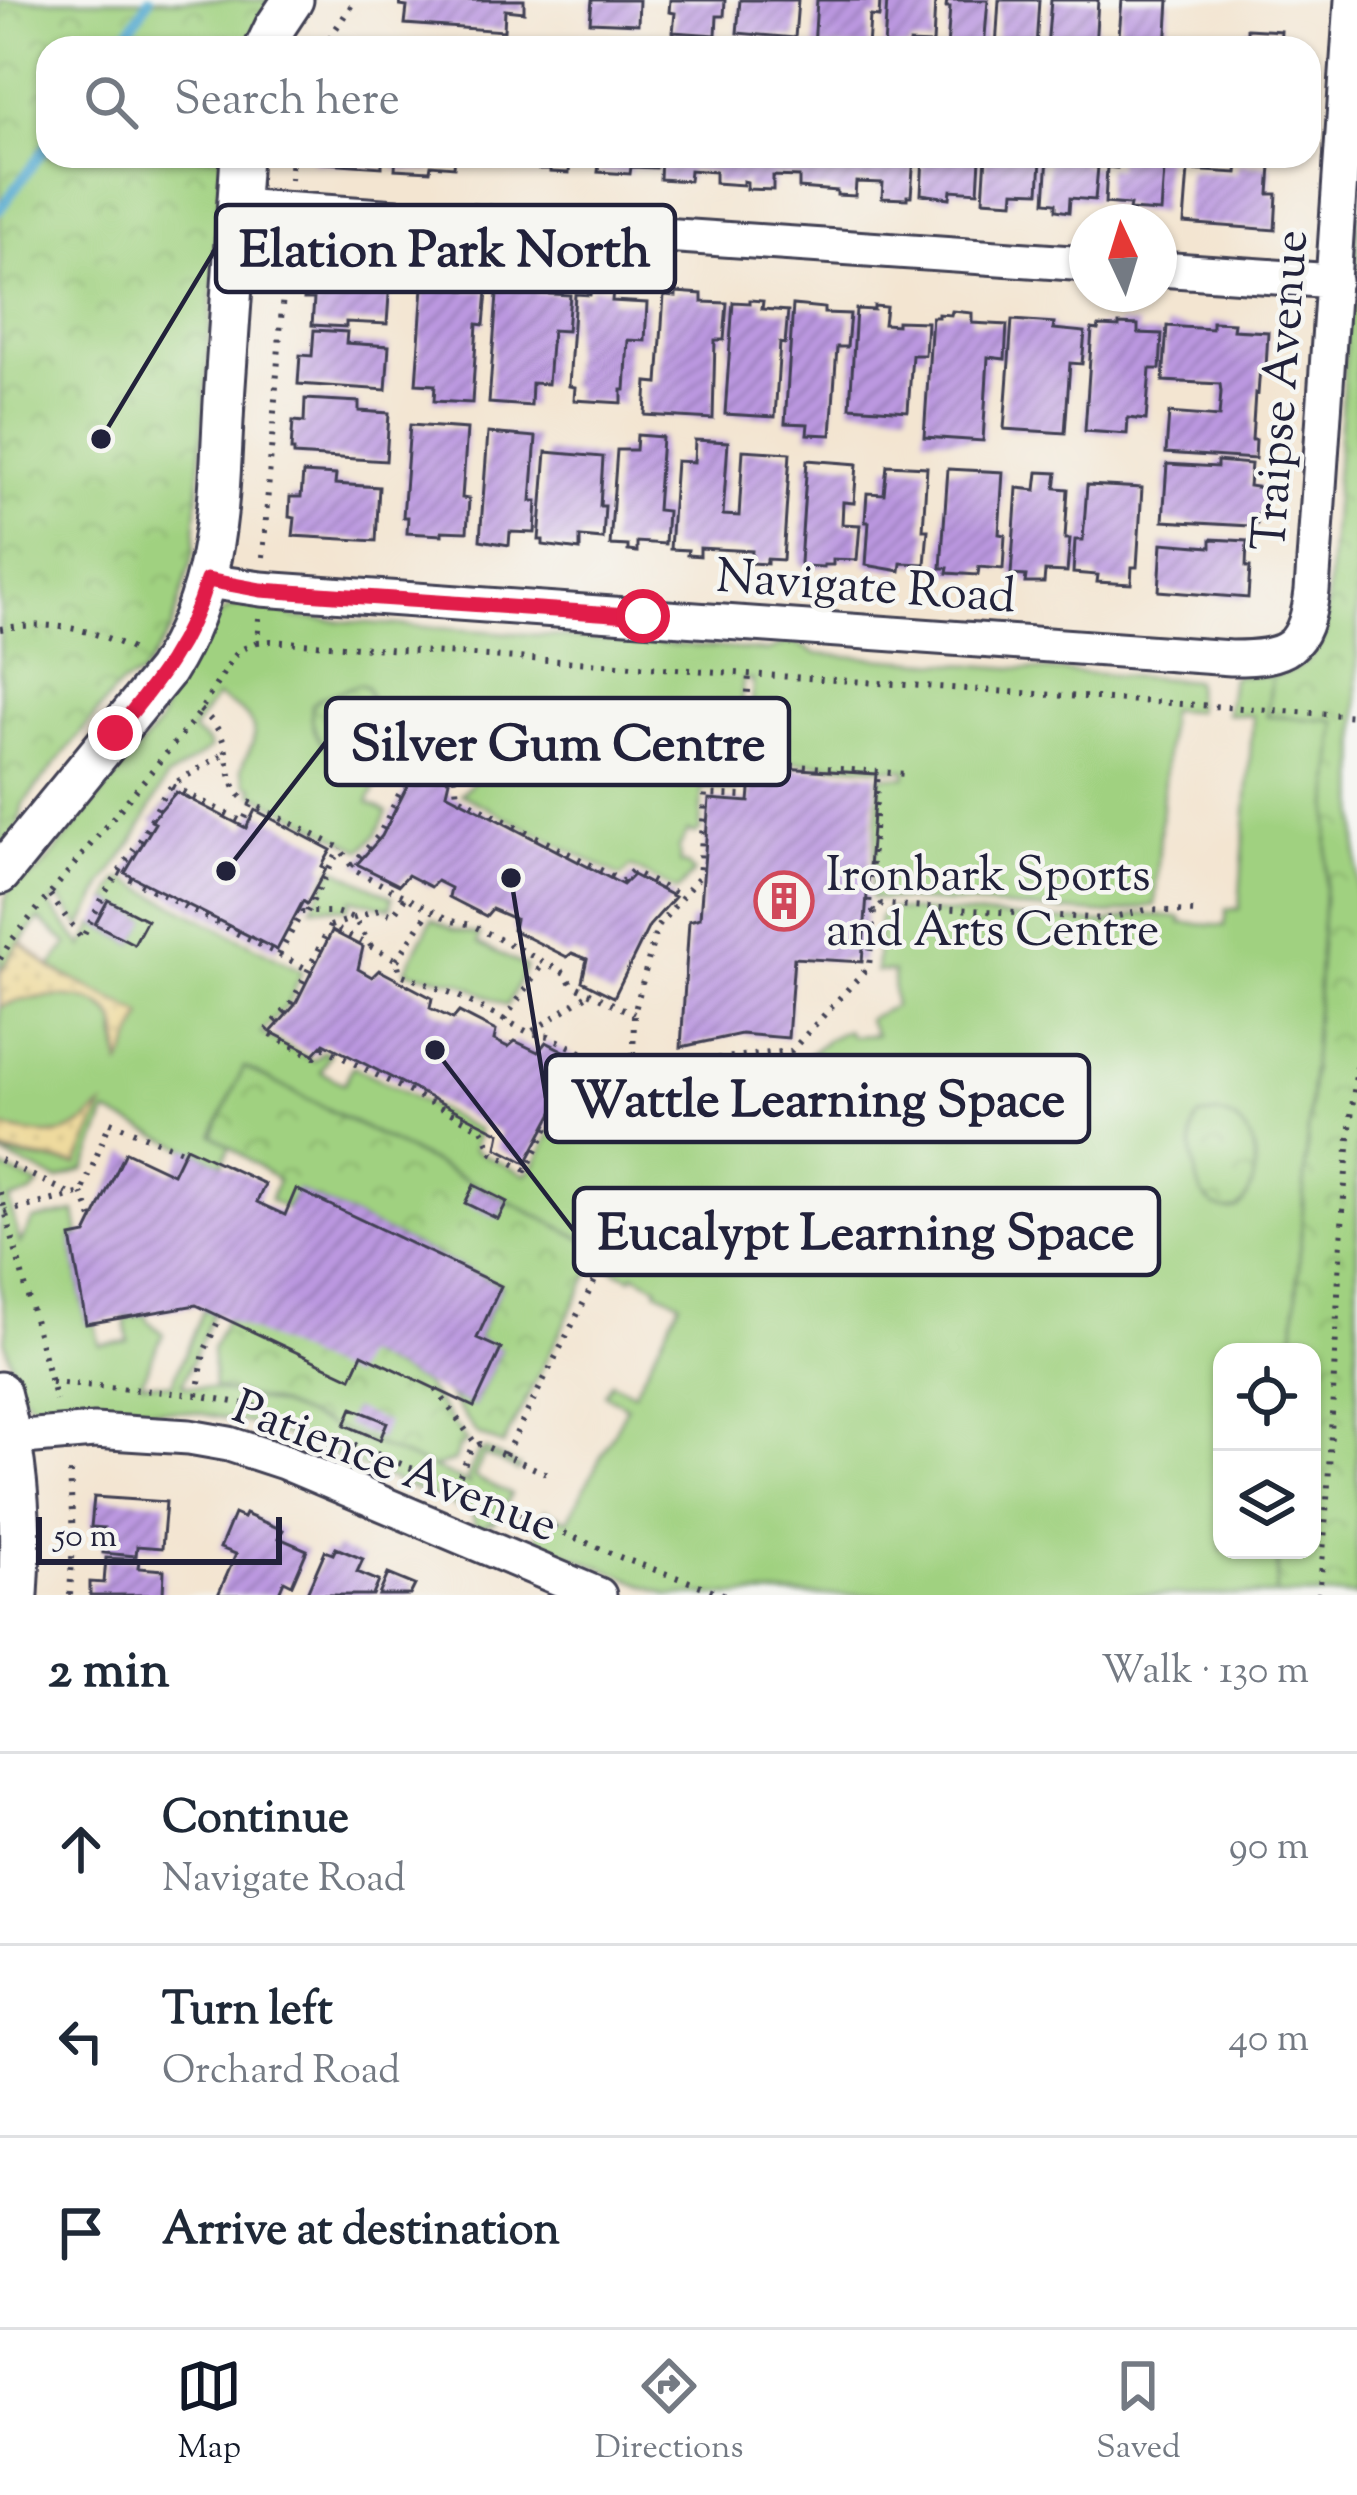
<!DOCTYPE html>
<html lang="en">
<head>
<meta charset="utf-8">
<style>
	body { margin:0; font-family:"Sorts Mill Goudy",serif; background:#f2f2f3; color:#1f2937 }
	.controls { position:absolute; right:36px; bottom:36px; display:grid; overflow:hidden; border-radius:24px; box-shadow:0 3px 9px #0004 }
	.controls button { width:108px; height:108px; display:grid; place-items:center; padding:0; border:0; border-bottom:3px solid #e0e1e3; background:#fff; color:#1f2937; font:60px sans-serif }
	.compass { position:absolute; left:1069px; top:204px; width:108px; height:108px; border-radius:50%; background:#fff; box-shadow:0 3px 9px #0004; rotate:356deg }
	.scale { position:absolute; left:36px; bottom:30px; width:246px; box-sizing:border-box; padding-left:12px; border:6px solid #22223b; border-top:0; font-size:33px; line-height:42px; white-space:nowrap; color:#22223b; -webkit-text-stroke:9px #f6f6f2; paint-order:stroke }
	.stop { position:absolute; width:36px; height:36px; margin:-27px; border:9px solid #e11d48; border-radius:50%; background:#fff }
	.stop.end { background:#e11d48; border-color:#fff; box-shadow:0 3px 12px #0008 }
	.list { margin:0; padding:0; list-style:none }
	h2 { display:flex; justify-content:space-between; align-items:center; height:156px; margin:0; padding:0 48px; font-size:51px }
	h2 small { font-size:39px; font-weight:400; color:#747a83 }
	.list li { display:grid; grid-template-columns:78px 1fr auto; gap:36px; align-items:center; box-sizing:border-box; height:192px; padding:0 48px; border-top:3px solid #e0e1e3 }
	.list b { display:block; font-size:45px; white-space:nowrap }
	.list p { margin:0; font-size:39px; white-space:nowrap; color:#747a83 }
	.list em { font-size:39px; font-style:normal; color:#747a83 }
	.icon { flex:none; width:66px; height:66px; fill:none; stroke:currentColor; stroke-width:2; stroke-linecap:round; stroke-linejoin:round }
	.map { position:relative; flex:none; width:1357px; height:1595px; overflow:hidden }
	.search { position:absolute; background:#fff; box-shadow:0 3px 9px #0004; left:36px; right:36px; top:36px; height:132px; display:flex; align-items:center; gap:30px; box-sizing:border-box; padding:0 42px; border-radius:36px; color:#747a83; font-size:45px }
	.sheet { height:732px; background:#fff }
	nav { display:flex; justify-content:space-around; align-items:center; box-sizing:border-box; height:168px; border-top:3px solid #e0e1e3; background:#fff; font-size:33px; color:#747a83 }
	nav a { display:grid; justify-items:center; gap:6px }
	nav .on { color:#111827 }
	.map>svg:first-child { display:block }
	.green { fill:#a0d180; stroke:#617a5e; stroke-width:3 }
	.sand { fill:url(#sand-dots); stroke:#887e6c; stroke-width:3 }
	.park { fill:url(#park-crowns); stroke:#617a5e; stroke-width:3 }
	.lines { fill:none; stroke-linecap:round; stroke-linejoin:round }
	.stream { stroke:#53a9d0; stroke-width:10 }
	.building { fill:url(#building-hatch) }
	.minor-casing { stroke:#413f52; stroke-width:39 }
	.tertiary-casing { stroke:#413f52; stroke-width:45 }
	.path { stroke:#413f52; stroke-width:6; stroke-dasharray:3 9; stroke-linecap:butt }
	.minor { stroke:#fff; stroke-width:33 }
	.tertiary { stroke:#fff; stroke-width:39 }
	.route { stroke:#e11d48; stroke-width:15 }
	.labels { text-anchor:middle; stroke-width:9; stroke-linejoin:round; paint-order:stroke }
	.street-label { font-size:48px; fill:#22223b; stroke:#f6f6f2 }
	.poi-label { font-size:48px; fill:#22223b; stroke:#f6f6f2; text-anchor:start }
	.leader { fill:none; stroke:#22223b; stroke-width:4.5 }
	.callout-dot { fill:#22223b; stroke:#f6f6f2; stroke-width:4.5 }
	.callout { fill:#f6f6f2; stroke:#22223b; stroke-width:4.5 }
	.callout-label { font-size:51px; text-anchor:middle; font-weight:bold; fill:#22223b }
</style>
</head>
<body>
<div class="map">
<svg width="1357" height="1595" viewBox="0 0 1357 1595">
	<defs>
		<pattern id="sand-dots" width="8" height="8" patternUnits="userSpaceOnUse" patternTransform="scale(3)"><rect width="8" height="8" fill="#eeda9e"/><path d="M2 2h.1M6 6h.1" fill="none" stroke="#ccbb89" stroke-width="1.8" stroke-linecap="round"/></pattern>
		<pattern id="park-crowns" width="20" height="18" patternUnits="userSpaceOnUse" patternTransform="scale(3)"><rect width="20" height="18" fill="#a0d180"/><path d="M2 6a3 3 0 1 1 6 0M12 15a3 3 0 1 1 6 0" fill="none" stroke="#8ab370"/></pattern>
		<pattern id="building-hatch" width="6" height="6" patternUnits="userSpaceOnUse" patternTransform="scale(3)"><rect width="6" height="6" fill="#bb98e0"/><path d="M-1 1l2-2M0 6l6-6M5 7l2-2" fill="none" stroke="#987cb7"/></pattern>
	</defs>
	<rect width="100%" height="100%" fill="#f6f6f2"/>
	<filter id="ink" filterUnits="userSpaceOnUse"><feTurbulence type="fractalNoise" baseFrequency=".00833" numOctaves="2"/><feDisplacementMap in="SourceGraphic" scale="24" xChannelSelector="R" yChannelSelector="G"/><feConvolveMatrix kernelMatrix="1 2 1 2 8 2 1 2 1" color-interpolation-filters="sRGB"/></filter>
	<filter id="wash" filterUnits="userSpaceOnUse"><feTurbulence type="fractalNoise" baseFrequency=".004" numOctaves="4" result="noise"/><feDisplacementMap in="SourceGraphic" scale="48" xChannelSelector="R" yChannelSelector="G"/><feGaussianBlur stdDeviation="2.7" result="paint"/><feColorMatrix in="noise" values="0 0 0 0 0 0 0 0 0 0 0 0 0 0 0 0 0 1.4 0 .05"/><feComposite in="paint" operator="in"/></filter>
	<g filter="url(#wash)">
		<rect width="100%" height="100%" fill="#f3e5d1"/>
		<!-- green -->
		<path class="green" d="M248,605L275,607L296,618L767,651L788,643L798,644L817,654L1195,681L1196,711L1169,710L1155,905L1110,914L871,898L880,776L905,777L906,770L750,759L753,680H743L736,791L702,788L700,830L695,834L688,831L679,848L680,864L687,865L694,872L677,891L631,867L621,877L461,794L477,778L472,760L426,736L398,784L381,776L368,802L387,812L376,835L362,850L252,793L254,788L246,784L241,769C244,758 251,751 253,741C259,717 233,706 216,697L192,731L208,743L210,749L166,779L132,843L105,882L81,928L58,896L50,905L83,947L95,924L134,944L146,920L108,900L118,881L124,879L302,971L289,1003L261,1033L314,1061L324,1051L330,1054L321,1072L344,1084L353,1066L478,1130L474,1150L526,1175L534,1166L571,1091L593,1066L681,1110L731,1108L730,1077L795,1075L792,1068L828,1039L847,1030L851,1036L876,1035L867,1019L894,1006L893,972L876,971L880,916L888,909L1105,923L1141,914L1181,918V923L1225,926L1227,909H1239L1253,716L1227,714L1232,678L1239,675L1272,676L1267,716L1336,721L1293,1352H1222V1550H1279L1276,1595H669L536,1541L545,1510L568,1520L627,1407L605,1394L611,1382L634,1393L680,1302L657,1290L658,1286L634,1274L632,1278L609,1268L610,1264L597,1258L601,1248L245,1067L213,1134L230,1146L222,1164L107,1113L85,1169L58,1180L0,1154L77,1164L100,1109C92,1115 85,1123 77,1127C54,1141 24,1132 0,1127V1007C20,998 71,992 92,1001C102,1005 108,1012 115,1021L120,1064L142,1016L50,967L68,944L39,919L12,953L0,973C0,953 0,902 10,889C20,880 32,879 42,868L159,724L167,700L215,619L229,608Z
			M333,867L392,897L391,908L352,899L349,908L312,907Z
			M432,919L454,930L480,935L478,943L526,967L507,1006L460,982L405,971Z
			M0,1167L39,1185L31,1194L9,1200L20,1243L33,1220L75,1212L79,1235L71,1237L86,1323H95L99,1345L128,1341L125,1318L146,1314L148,1321L163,1334L141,1382L172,1384L204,1309L213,1313L182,1385C284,1395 376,1444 469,1484L467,1478L478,1453L486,1450L520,1467L518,1471L484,1455L474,1477L511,1494L503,1512L494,1523L491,1522L482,1528L475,1525L472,1513L263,1426L198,1413L125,1407H108L91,1415L65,1413L39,1407L30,1402L18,1388L4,1340L7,1326L0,1286Z"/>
		<!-- sand -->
		<path class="sand" d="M20,942L54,970L143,1015L120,1067C119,1053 121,1033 115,1020C99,987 27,995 0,1007V973Z
			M103,1107L77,1164L0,1152V1127C25,1132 56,1141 79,1126C88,1121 94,1113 103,1107Z"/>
		<!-- park -->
		<path class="park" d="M0,0H271L244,48H48V156H222L194,552L171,630L141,676L122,684L114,692L23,804L18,827L0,849Z
			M1357,192V1595H1276L1279,1550H1312V1352H1293L1336,721L1267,716L1272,676C1299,672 1315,659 1325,633Z
			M359,684L367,687L372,703L353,719L346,749C321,759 309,726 312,705L320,698Z
			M244,1067L602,1249L503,1445L477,1434L448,1395L474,1406L501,1350L477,1338L501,1286L297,1190L287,1209L270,1200L278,1180L213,1135Z
			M1219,1114C1258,1122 1263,1169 1246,1199C1234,1220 1209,1208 1201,1191C1198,1185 1197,1179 1196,1172C1192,1153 1188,1134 1198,1117Z
			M226,1319L362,1354L423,1383L467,1442L458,1449L454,1461L433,1468L272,1402L214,1388L212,1349Z"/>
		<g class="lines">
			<!-- stream -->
			<path class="stream" d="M118,48L149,0
				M0,209L48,144"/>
		</g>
		<g id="blocks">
			<!-- building -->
			<path class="building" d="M401,0H524V12L505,10L504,31L405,24L407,7L400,6Z
				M592,0H639L638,24L590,22Z
				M670,0H725L724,16H717L716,35L673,32L675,13L669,12Z
				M740,0H798L795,38L737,33Z
				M817,0H880L879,17L870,16L868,48H814Z
				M887,0H935L933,44L910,43V48H884Z
				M947,0H988L984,48H947L950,7H946Z
				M999,0H1039L1036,48H996Z
				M1051,0H1098L1095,48H1047Z
				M1122,0H1169L1166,48H1118Z
				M1247,29L1281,31L1280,48H1197L1198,35L1247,38Z
				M312,156H382V167L312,162Z
				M396,156H455L454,167L431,165L430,171L395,169Z
				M540,156H595V162L570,161L569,173L550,172V169H539Z
				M600,156H657L656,168L631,167L630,174L598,172Z
				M661,156H914L911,196H907V199L882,198L883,183L856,182L855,196L837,195V191L799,188V177L773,176V190L747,189V182L743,181V185L715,183V172L690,170L689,181L660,179Z
				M923,156L980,159L978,192L951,190L950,198L921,194Z
				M986,156H1036V159H1041L1039,192L1014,191L1013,202L983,200Z
				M1048,156H1083V166L1098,167L1095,200L1070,198L1069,212L1056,210V203L1045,202Z
				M1118,156H1165L1161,212L1129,210L1130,205L1105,203L1107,167L1117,168Z
				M1238,164L1271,166L1269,194H1277L1275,230L1184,223L1188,170L1237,173Z
				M315,261L391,266L387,324L346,322V327L312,325L314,299H304L305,285H310L311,269H314Z
				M438,275L464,277L463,290L487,291L484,325L477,324L472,403L434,401L435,385L416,384L423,287H426V280H437Z
				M498,281L537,284L536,293L570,295L567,331L552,330L548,384L532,383L531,406L489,403Z
				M591,287L613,289L612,301L647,303L645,341L628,340L625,390H622V403L574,400L575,387L569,386L575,294L590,295Z
				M676,292L702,294V302L727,303L724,340H715L713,419L645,415L647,382L658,383L664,295L676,296Z
				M750,300L763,301L762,309L788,311L785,344L780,343L775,417L725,414L733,302L750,303Z
				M793,305L824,308V313L850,314L847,347H837L831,435L807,434L808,424L785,423Z
				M874,306L886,307L884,324L897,325V321L927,322L925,355H912L908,411L850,407L856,309L874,310Z
				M952,311L972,313V323L1007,325L1005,359L988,357L983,441L924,437L932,317H938V314L951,315Z
				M1012,320L1054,323L1053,329L1085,332L1082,364L1070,363L1065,433L1004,429Z
				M1212,322L1234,323L1233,330L1268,332L1266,368L1260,367L1258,394L1255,393L1252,440H1256L1255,459L1166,453L1169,413L1219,417L1221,392L1220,384L1163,381L1167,326L1212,329Z
				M1119,324L1138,325V333L1162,334L1160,369H1150L1146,420L1128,418L1127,434L1085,431L1092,329L1098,330L1099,326L1119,327Z
				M314,330L347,332L346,343L389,346L386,390L298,384L300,355L312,356Z
				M305,399L359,402V411L389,413L386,461L294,455V450H291L293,421L304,422Z
				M410,425L467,429L462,498L469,499L467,532L442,531V535L407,533L408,517H403Z
				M488,433L536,437L531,501H537L535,533L510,532L509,545L480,540Z
				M637,435L662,437L657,510L667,511L665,544L637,542V552L628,551V546L610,545L617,450H636Z
				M695,440L728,442L723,515L739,516L743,450L790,453L783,560L767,559V564L751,563L752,551L700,548V556L687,555L688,550L670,549L676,461L694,462Z
				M546,452L603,457L600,506H605L603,539L580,537V550L543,545V540H539Z
				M807,460L857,464L854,503L843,502L842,524L860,525L857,560L833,559V565H824V567L802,566L800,563Z
				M1217,461L1251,464L1249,486L1263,488L1261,515L1258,514L1257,524L1250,526L1163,521L1167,464L1217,467Z
				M887,465L927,467L923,530H928L925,564L901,563L900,571L866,565L869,522H865L867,493L884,494Z
				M948,469L1003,472L999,534L1005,535L1003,569L979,567L978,575L947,573L948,568H941Z
				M1038,472L1057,473L1055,488L1068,489L1065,539H1070L1067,572L1045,571L1044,583H1025L1026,576L1011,575L1017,488L1036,490Z
				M303,473L336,475L335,484L379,487L376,541L293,536L295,518L289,517L290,497H301Z
				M1087,485L1142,488L1137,567H1132L1131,584L1097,582L1098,575L1073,573L1075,540H1083Z
				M1211,539L1247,541L1246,567H1250L1248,598L1159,591L1162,543L1211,547Z
				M418,765L449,780L446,793L623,885L633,875L675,897L649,926L614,997L582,981L587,959L572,953L567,957L513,930L515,919L492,909L486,916L449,897L451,888L437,881L431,887L408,875L399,885L357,864L382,836Z
				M752,766L876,774L862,962L794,958L788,1038L741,1034L681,1047L689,921L700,918L709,799L749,802Z
				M176,792L246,828L255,810L331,850L322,866L326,869L307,904L303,901L277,950L125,873L155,823L151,821Z
				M108,900L147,920L134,944L95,924Z
				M332,931L363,947L358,969L372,977L379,970L432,998L430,1008L453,1019L459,1012L496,1031L494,1040L508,1047L515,1041L538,1052L546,1042L589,1064L565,1090L526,1163L497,1148L500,1133L324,1043L314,1054L271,1032L295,1005Z
				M186,1147L265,1184L257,1202L285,1215L296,1189L501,1286L477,1338L501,1349L474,1407L362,1354L351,1378L196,1305L86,1324L71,1237L86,1234L126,1152L173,1174Z
				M474,1185L507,1202L498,1219L465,1203Z
				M352,1408L387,1422L380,1440L345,1425Z
				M94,1497L166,1502L162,1548L137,1546L136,1556L103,1553L104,1528L91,1527Z
				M234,1514L243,1518L245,1514L283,1530L279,1538L307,1550L292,1585L284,1581L278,1595H218L236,1554L220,1548Z
				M336,1548L363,1559L357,1572L379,1581L373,1595H306L325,1551L333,1554Z
				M106,1558L139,1560L138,1568L164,1570L163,1595H90V1582L104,1583Z
				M388,1574L415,1585L410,1595H379Z"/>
		</g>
	</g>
	<g filter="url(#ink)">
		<use href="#blocks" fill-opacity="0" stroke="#413f52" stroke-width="3"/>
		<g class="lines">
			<defs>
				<path id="minor" d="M238,206L1087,264
					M1159,269L1334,281
					M207,581L261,589L1231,658C1288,658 1305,649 1312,591L1352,0
					M12,1438L94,1431L189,1437L229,1444L284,1462L599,1595"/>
				<path id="tertiary" d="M265,48L275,27L293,0
					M0,874L166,671C224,579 218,490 225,386C230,310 236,233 241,156
					M0,1392C18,1460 23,1525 18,1595"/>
			</defs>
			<!-- minor casing -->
			<use href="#minor" class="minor-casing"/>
			<!-- tertiary casing -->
			<use href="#tertiary" class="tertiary-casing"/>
			<!-- path -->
			<path class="path" d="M323,48L355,0
				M290,180L292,156
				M263,557L287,241
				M0,629C46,620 94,628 135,651
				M257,642L271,641L1357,716
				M200,710C240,741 217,772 243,799L340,848L354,870L452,921L472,925L565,973L571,984L634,1014
				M744,762L906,774
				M172,786L243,822L251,805
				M351,866L379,835L420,752L454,769L457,796L622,881L632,871L682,897
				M119,873L307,969
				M50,895L82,939L105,893L141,839L165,793L175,783L227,752
				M307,912L340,848
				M874,912L869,906L878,771
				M330,926L379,910L393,915L405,898
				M279,955L302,912H335L354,918L371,946
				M0,959L11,941L197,716L232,659L239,651L257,642L259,618
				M397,960L430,910
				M504,1020L543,963
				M533,1031L590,993
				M596,1059L568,1090L526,1170L493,1153L482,1129L324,1048L314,1057L265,1032L291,1004L330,926L397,960L400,974L456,995L530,1033L549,1036L615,1069L791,1051L869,966L874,912L882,904L1104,919L1146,910L1197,912
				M633,1067L634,1014L657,927L699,877L705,794L742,796L749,673
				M0,1160L73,1195
				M0,1192L56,1401
				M82,1193L93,1221
				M5,1212L82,1193L110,1122L184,1152
				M51,1382L197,1395L250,1405L284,1416L455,1486L622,1558L726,1595
				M436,1389L477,1446
				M197,1395L204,1352L220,1317
				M505,1455L603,1265
				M455,1486L471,1449L480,1444L547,1474
				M70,1595L73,1541L70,1467
				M1319,1595C1337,1420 1334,1242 1357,1067"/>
			<!-- minor -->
			<use href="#minor" class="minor"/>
			<!-- tertiary -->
			<use href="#tertiary" class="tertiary"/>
		</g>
	</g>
	<g class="lines" filter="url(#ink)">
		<!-- route -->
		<path class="route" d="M115,733C156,683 188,644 207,580L261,590L643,616"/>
	</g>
	<!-- icons -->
	<defs>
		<symbol id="building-ring" viewBox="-11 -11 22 22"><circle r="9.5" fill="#f6f6f2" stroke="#d1495b" stroke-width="1.5"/><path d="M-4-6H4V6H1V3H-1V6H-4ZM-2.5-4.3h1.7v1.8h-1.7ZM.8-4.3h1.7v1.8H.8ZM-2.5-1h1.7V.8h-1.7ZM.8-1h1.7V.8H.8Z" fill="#d1495b"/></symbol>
	</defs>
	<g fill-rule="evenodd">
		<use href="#building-ring" x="751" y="868" width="66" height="66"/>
	</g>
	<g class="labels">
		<!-- street labels -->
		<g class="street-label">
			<text transform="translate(1278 390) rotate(-86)" y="17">Traipse Avenue</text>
			<text transform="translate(866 584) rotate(4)" y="17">Navigate Road</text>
			<text transform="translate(396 1464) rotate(21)" y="17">Patience Avenue</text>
		</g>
		<!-- poi labels -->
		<g class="poi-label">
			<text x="826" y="890">Ironbark Sports<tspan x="826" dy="55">and Arts Centre</tspan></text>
		</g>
	</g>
	<!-- callouts -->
	<path class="leader" d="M101 439L216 248M226 871L326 742M511 878L546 1098M435 1050L574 1231"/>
	<g class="callout-dot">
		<circle cx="101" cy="439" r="12"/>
		<circle cx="226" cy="871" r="12"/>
		<circle cx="511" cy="878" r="12"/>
		<circle cx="435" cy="1050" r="12"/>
	</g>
	<g class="callout">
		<rect x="216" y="205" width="459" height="87" rx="12"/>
		<rect x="326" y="698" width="463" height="87" rx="12"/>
		<rect x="546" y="1055" width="543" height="87" rx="12"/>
		<rect x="574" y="1188" width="585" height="87" rx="12"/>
	</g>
	<g class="callout-label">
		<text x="445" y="266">Elation Park North</text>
		<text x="558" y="760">Silver Gum Centre</text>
		<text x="818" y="1116">Wattle Learning Space</text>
		<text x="866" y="1249">Eucalypt Learning Space</text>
	</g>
</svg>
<div class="controls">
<button><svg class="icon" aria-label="locate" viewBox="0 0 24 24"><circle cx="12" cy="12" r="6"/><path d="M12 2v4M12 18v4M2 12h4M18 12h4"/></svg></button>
<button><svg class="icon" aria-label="layers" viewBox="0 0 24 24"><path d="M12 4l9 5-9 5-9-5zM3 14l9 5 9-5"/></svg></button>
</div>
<svg class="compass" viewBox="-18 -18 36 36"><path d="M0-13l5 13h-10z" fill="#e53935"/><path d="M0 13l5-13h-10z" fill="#747a83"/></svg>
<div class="scale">50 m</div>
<div class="stop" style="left:643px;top:616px"></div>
<div class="stop end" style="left:115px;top:733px"></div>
<div class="search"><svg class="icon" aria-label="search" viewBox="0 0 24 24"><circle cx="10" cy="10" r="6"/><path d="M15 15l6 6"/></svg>Search here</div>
</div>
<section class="sheet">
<h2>2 min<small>Walk · 130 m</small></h2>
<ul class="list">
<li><svg class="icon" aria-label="ahead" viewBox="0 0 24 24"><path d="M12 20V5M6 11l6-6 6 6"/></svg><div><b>Continue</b><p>Navigate Road</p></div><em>90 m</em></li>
<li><svg class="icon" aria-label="left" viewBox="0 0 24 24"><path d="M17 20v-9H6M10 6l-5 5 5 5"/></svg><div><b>Turn left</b><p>Orchard Road</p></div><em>40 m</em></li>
<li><svg class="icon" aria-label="arrive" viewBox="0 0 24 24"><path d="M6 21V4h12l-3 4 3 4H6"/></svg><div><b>Arrive at destination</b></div></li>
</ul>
</section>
<nav>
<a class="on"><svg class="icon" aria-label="map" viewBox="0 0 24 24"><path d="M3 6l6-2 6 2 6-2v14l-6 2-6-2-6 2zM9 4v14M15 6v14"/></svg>Map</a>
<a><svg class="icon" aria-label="directions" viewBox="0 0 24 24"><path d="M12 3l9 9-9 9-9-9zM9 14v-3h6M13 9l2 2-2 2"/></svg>Directions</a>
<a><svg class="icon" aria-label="saved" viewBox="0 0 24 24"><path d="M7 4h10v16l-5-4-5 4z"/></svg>Saved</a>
</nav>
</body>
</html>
